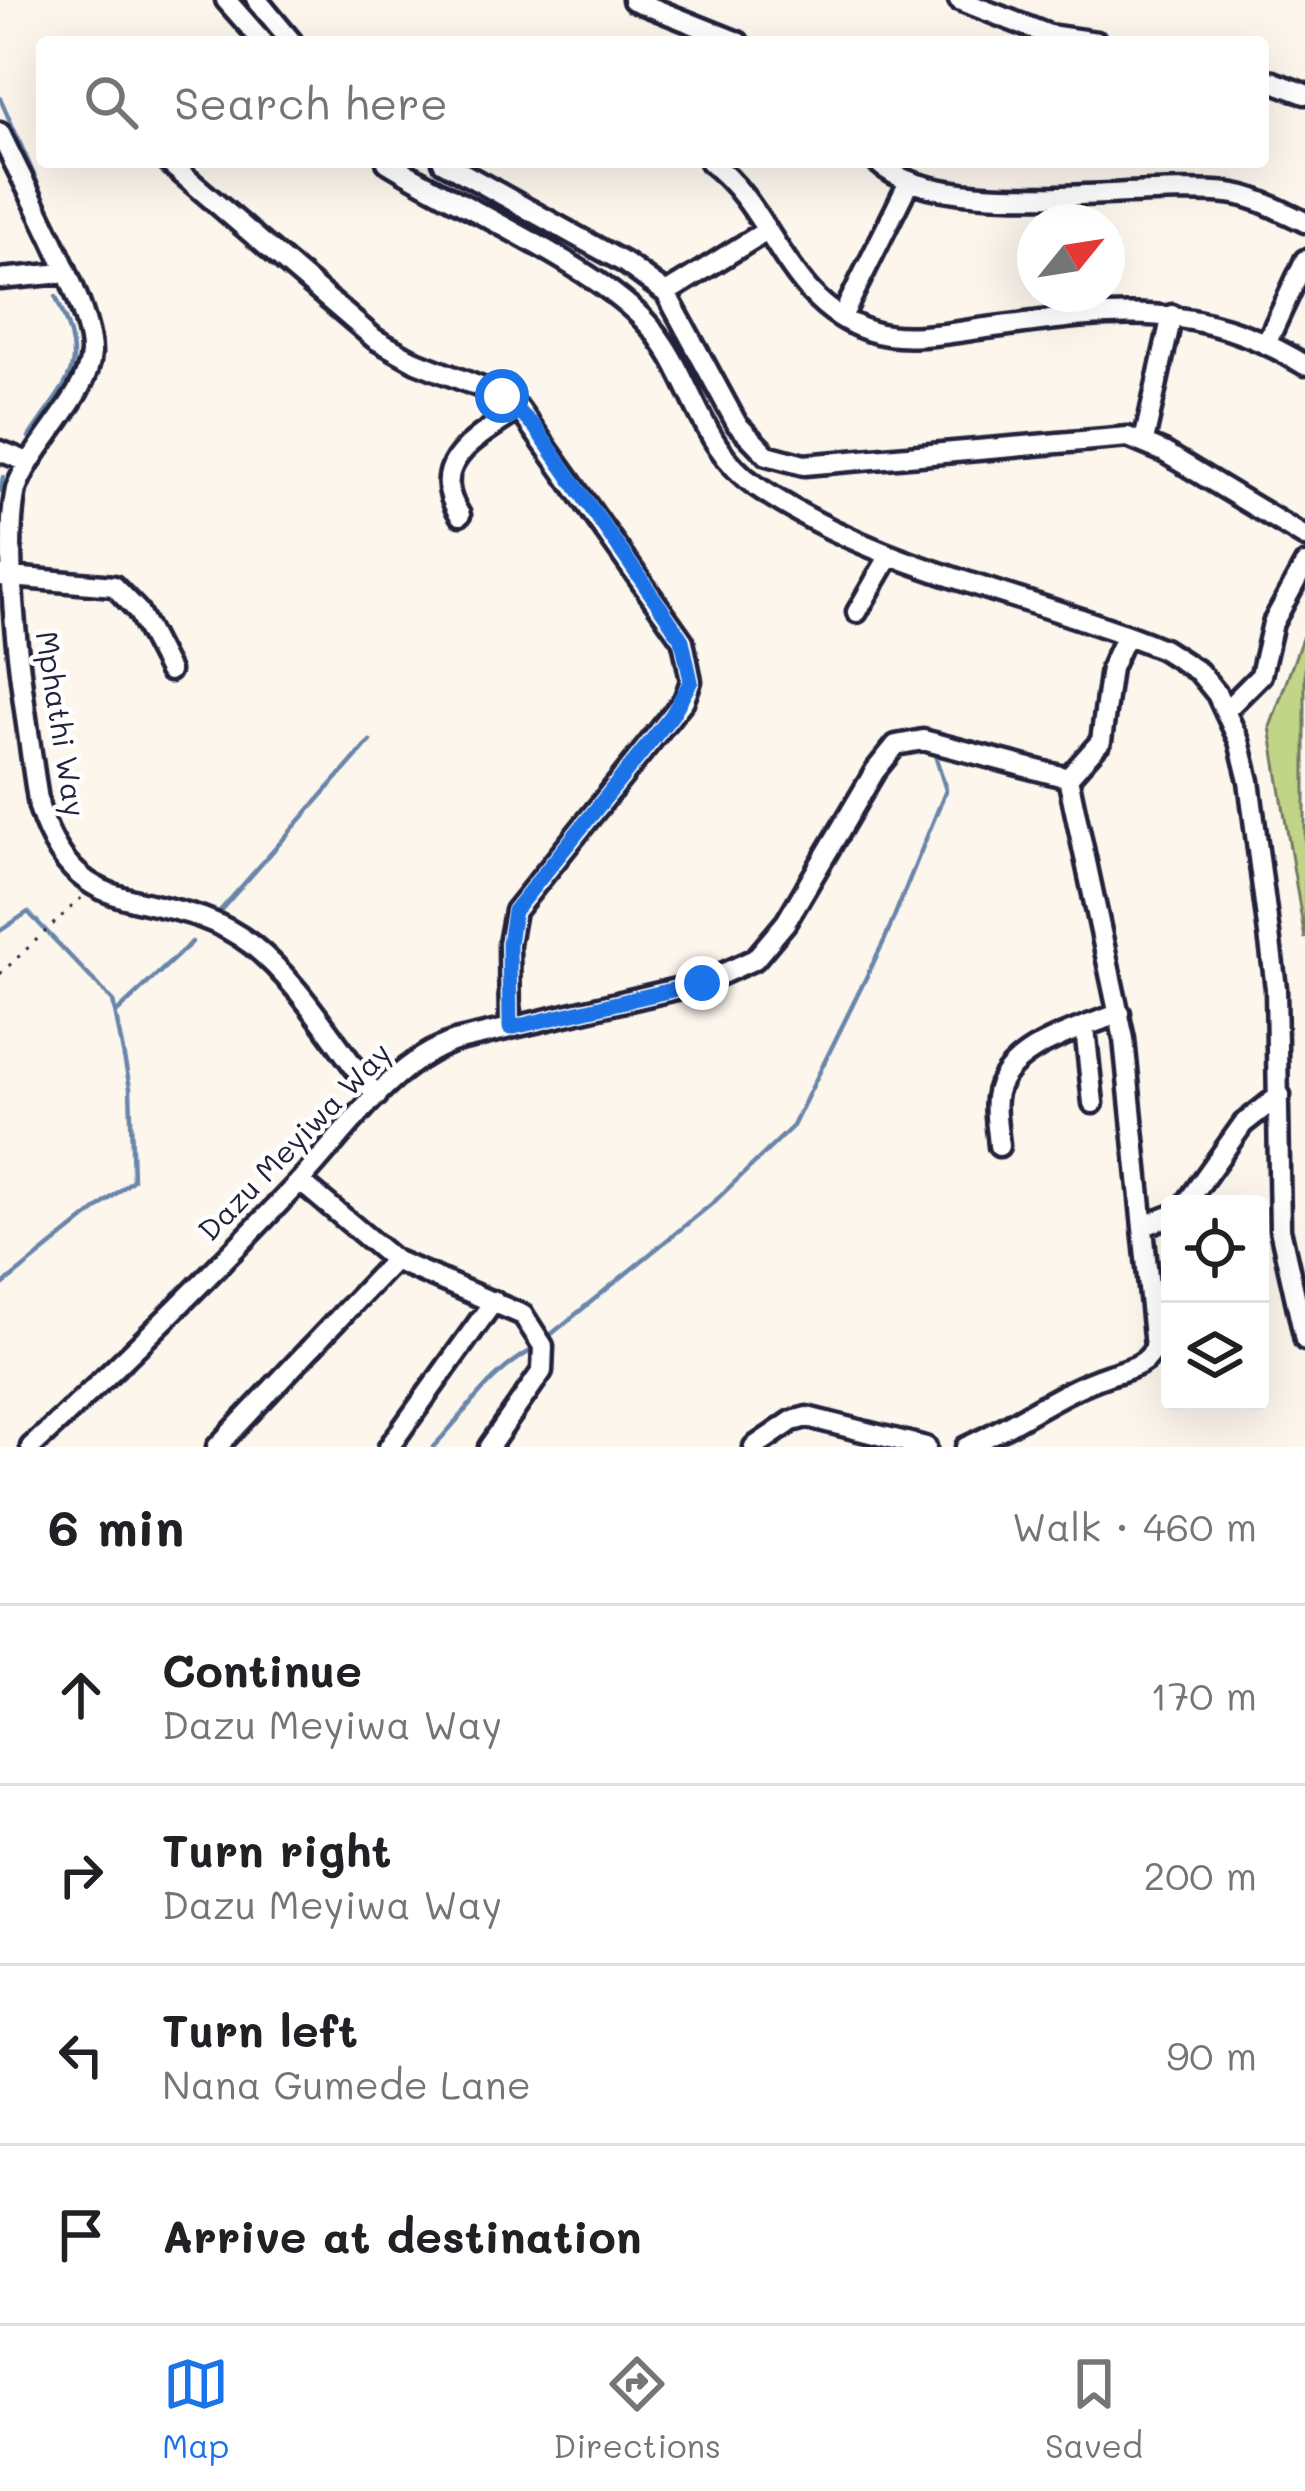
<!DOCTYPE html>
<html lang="en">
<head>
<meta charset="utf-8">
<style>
	body { margin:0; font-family:Mali,sans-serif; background:#f6f6f6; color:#202124 }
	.controls { position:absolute; right:36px; bottom:36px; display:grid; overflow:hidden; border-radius:12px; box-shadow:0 12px 48px #0002 }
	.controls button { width:108px; height:108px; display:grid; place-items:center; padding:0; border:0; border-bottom:3px solid #e0e0e0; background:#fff; color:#202124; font:60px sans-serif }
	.compass { position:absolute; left:1017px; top:204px; width:108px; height:108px; border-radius:50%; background:#fff; box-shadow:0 12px 48px #0002; rotate:60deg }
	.stop { position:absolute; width:36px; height:36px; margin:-27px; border:9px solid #1a73e8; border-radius:50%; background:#fff }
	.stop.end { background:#1a73e8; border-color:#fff; box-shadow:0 3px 12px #0008 }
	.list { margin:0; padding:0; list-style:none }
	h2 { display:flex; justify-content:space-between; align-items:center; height:156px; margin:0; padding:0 48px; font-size:51px }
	h2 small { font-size:39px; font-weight:400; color:#757577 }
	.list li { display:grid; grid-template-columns:78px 1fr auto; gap:36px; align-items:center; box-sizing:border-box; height:180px; padding:0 48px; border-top:3px solid #e0e0e0 }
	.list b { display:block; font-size:45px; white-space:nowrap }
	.list p { margin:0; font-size:39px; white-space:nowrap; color:#757577 }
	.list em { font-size:39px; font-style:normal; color:#757577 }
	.icon { flex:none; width:66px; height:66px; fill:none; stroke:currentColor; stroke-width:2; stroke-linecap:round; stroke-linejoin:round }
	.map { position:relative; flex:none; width:1305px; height:1447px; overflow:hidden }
	.search { position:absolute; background:#fff; box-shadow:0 12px 48px #0002; left:36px; right:36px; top:36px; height:132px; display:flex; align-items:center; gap:30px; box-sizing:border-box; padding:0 42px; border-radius:12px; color:#757577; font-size:45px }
	.sheet { height:876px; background:#fff }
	nav { display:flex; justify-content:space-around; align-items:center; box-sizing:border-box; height:168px; border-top:3px solid #e0e0e0; background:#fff; font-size:33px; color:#757577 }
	nav a { display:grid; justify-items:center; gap:6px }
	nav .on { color:#1a73e8 }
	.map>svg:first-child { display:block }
	.green { fill:#c2d488; stroke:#727b62; stroke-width:3 }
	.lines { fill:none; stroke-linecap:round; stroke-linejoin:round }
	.stream { stroke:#6986aa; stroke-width:4.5 }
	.minor-casing { stroke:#22223b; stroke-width:27 }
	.path { stroke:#22223b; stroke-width:3; stroke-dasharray:3 9; stroke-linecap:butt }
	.minor { stroke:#fff; stroke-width:18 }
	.route { stroke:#1a73e8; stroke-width:15 }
	.labels { text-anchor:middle; stroke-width:9; stroke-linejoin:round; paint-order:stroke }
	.street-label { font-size:30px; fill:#22223b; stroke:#fff }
</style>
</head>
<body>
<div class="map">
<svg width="1305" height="1447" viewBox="0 0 1305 1447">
	<rect width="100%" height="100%" fill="#fcf6ed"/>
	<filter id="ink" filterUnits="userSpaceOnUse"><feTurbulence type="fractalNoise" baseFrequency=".00833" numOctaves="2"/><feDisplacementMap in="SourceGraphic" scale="24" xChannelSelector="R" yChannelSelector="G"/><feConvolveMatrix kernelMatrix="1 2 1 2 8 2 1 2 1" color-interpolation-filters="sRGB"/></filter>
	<g filter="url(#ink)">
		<!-- green -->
		<path class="green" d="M1305,630V939L1270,727Z"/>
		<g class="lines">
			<!-- stream -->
			<path class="stream" d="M0,98L79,277
				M29,437C71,373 89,372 56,297
				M0,491L3,477
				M219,912L370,741
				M0,931L28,912L113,1001L130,1088L133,1180L0,1287
				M117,1012L192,942
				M549,1336L714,1202L793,1126L885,939L946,790L935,755
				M433,1447C469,1410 485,1377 532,1350"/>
			<defs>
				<path id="minor" d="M226,0L263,42
					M257,0L292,42
					M633,0L738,42
					M959,0L1049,35L1097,42
					M1263,78L1305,94
					M0,133C22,182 92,306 91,353C89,395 31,446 16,489C0,566 27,724 39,807C79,935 166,878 252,945C302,985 336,1047 377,1096
					M168,162L375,339L416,362L503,396L519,409L683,641L691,681L684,700L515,911L509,944L510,1028
					M387,162C460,207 588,262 644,320C692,369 697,446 756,486C878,570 1029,594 1163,649L1199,672L1217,694L1239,741L1249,781L1276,988L1280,1229L1305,1340
					M443,162L625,263L666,293L737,424L767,455L804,465L1128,437L1164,452L1305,537
					M710,162C775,211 785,303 870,331C903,342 945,334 979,329C1104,313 1190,295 1305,365
					M877,162C941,222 1139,183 1228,193C1255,196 1281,211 1305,222
					M0,279L63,273
					M666,293L766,231
					M842,317L908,184
					M1267,342L1305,260
					M1144,441L1172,315
					M0,451L28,462
					M460,515C425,462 478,438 519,409
					M0,576L114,586L138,611L169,671
					M857,612L890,555
					M1226,710L1261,675L1273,623L1305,564
					M1068,778L1101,741L1111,668L1126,635
					M1085,1028L1093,1103
					M999,1146C998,1131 994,1113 996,1098C1002,1048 1082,1029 1120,1013
					M300,1181L394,1260L523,1315L543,1346L542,1371L489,1447
					M1186,1204L1243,1124L1280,1095
					M1144,1226L1170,1216
					M31,1447C124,1362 213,1273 299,1182C346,1133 389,1064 455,1041L702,983L755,959L786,922L875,771L896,745L923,740L1068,778
					M217,1447L394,1260
					M389,1447L494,1301
					M754,1447L792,1421L807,1417L926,1447
					M966,1447C1016,1425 1057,1392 1109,1375C1128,1369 1147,1366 1155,1347L1124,1039L1068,778"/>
			</defs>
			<!-- minor casing -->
			<use href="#minor" class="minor-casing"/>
			<!-- path -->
			<path class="path" d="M0,974L81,898"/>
			<!-- minor -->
			<use href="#minor" class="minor"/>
		</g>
	</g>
	<g class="lines" filter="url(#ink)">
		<!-- route -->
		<path class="route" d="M502,396L534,426L665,614L682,640L691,681L672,715L514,911L509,944L510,1028L702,983"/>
	</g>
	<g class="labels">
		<!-- street labels -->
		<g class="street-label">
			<text transform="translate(60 724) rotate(81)" y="10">Mphathi Way</text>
			<text transform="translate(295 1142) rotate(-46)" y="10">Dazu Meyiwa Way</text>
		</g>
	</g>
</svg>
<div class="controls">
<button><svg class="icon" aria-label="locate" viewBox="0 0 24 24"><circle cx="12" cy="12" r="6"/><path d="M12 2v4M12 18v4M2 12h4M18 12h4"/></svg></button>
<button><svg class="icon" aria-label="layers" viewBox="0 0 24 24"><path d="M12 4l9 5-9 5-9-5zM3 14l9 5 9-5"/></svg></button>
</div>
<svg class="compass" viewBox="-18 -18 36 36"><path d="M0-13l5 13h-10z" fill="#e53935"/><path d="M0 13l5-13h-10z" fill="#757577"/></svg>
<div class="stop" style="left:502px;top:396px"></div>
<div class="stop end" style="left:702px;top:983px"></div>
<div class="search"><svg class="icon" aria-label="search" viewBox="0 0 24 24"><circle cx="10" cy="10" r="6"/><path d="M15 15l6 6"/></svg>Search here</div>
</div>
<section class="sheet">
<h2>6 min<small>Walk · 460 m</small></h2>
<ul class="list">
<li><svg class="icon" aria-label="ahead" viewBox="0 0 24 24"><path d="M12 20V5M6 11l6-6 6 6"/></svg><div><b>Continue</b><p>Dazu Meyiwa Way</p></div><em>170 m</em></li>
<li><svg class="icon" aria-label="right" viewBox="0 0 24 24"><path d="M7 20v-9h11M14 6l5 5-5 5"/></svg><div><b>Turn right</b><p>Dazu Meyiwa Way</p></div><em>200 m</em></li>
<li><svg class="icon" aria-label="left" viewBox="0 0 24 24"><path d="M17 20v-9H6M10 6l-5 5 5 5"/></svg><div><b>Turn left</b><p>Nana Gumede Lane</p></div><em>90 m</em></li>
<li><svg class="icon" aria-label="arrive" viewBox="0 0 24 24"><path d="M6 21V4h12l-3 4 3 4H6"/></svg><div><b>Arrive at destination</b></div></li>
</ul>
</section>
<nav>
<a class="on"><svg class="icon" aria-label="map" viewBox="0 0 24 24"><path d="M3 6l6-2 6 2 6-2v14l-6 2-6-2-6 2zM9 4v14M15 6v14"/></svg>Map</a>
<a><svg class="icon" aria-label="directions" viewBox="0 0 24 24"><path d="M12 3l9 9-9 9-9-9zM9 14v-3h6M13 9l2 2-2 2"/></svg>Directions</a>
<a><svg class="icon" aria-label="saved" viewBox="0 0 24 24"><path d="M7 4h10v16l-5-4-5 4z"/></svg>Saved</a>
</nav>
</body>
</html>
